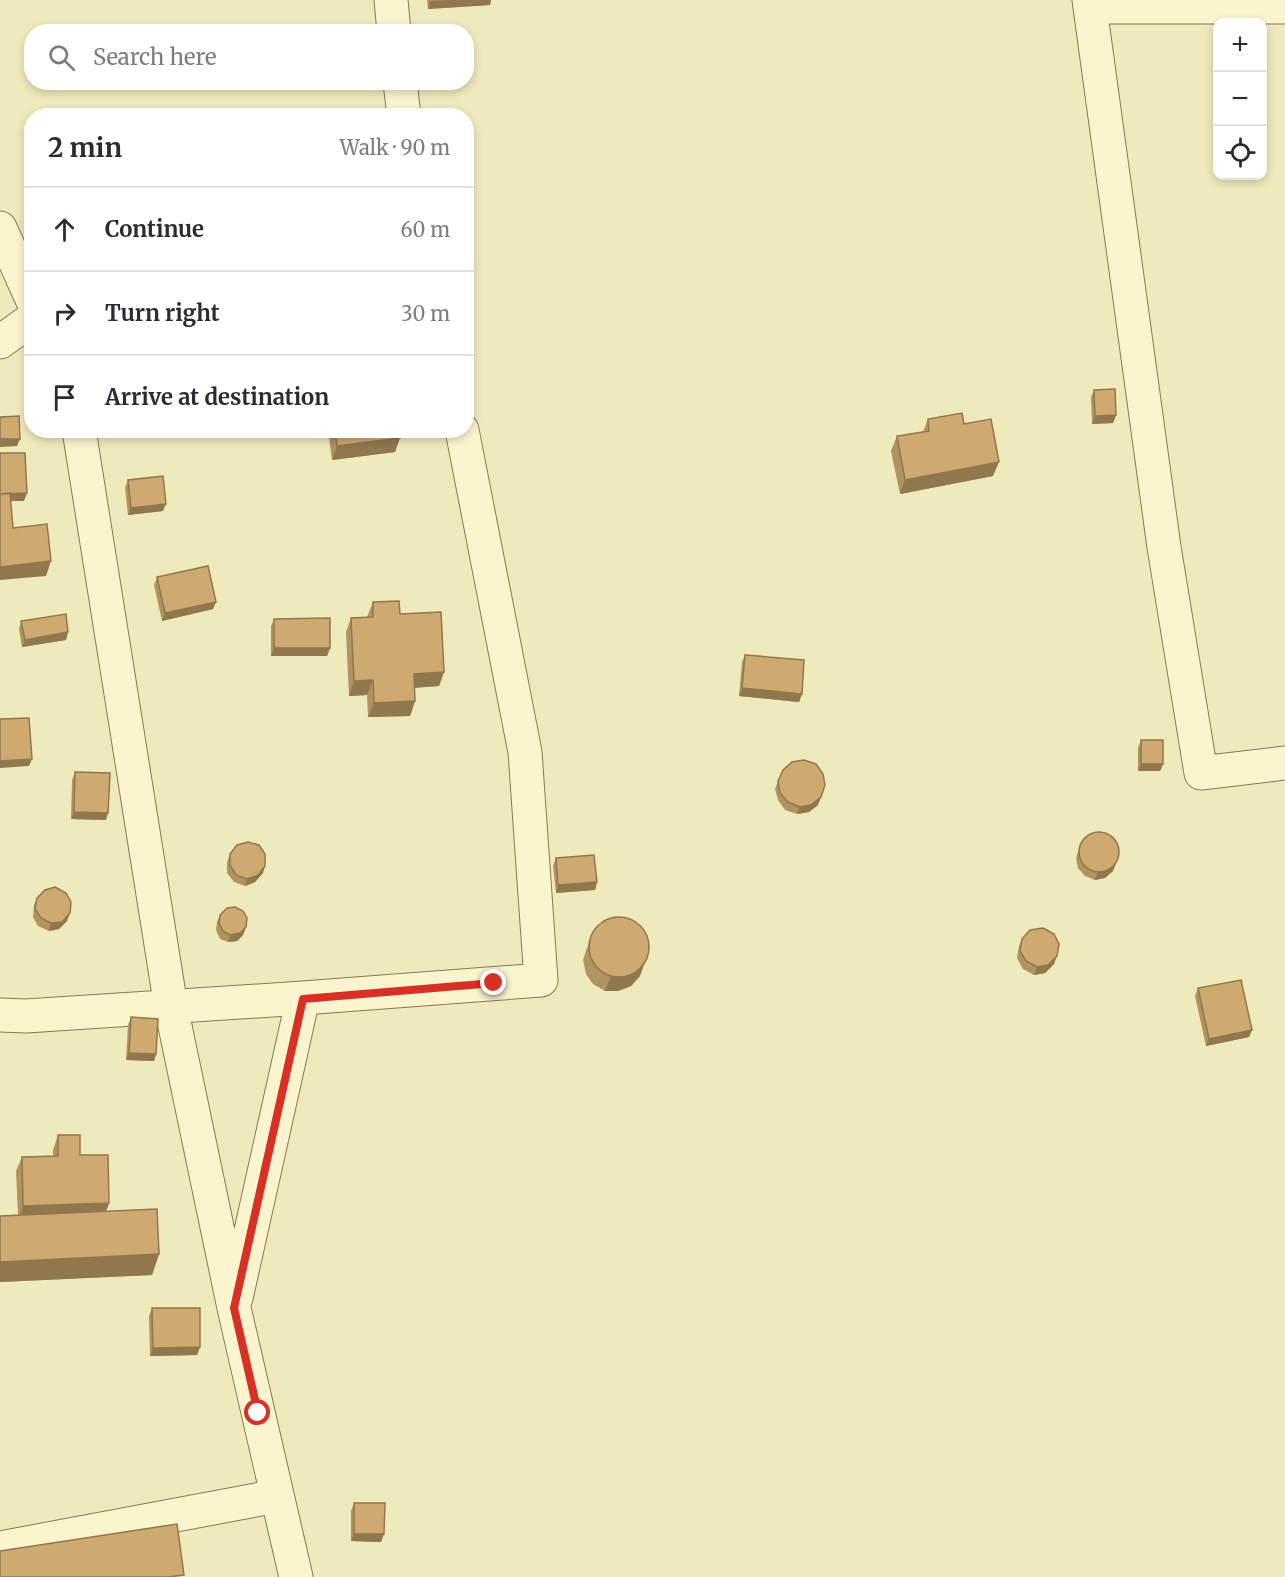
<!DOCTYPE html>
<html lang="en">
<head>
<meta charset="utf-8">
<style>
	body { margin:0; font-family:Merriweather,serif; background:#f7f7f7; color:#2b2b33 }
	.controls { position:absolute; right:18px; top:18px; display:grid; overflow:hidden; border-radius:12px; box-shadow:0 3px 9px #0003 }
	.controls button { width:54px; height:54px; display:grid; place-items:center; padding:0; border:0; border-bottom:2px solid #e1e1e2; background:#fff; color:#2b2b33; font:30px sans-serif }
	.stop { position:absolute; width:18px; height:18px; margin:-14px; border:4px solid #d93025; border-radius:50%; background:#fff }
	.stop.end { background:#d93025; border-color:#fff; box-shadow:0 2px 6px #0008 }
	.list { margin:0; padding:0; list-style:none }
	h2 { display:flex; justify-content:space-between; align-items:center; height:78px; margin:0; padding:0 24px; font-size:26px }
	h2 small { font-size:20px; font-weight:400; color:#7c7c81 }
	.list li { display:grid; grid-template-columns:39px 1fr auto; gap:18px; align-items:center; box-sizing:border-box; height:84px; padding:0 24px; border-top:2px solid #e1e1e2 }
	.list b { display:block; font-size:22px; white-space:nowrap }
	.list em { font-size:20px; font-style:normal; color:#7c7c81 }
	.icon { flex:none; width:33px; height:33px; fill:none; stroke:currentColor; stroke-width:2; stroke-linecap:round; stroke-linejoin:round }
	.map { position:relative; flex:none; width:1285px; height:1577px; overflow:hidden }
	.search { position:absolute; background:#fff; box-shadow:0 3px 9px #0003; left:24px; top:24px; width:450px; height:66px; display:flex; align-items:center; gap:15px; box-sizing:border-box; padding:0 21px; border-radius:24px; color:#7c7c81; font-size:22px }
	.panel { position:absolute; background:#fff; box-shadow:0 3px 9px #0003; left:24px; top:108px; width:450px; height:330px; border-radius:24px }
	.map>svg:first-child { display:block }
	.lines { fill:none; stroke-linecap:round; stroke-linejoin:round }
	.minor-casing { stroke:#867955; stroke-width:35 }
	.minor { stroke:#faf5cf; stroke-width:33 }
	.wall { fill:#b19260 }
	.shaded-wall { fill:#90774e }
	.building { fill:#ceaa70; stroke:#90774e; stroke-width:1.5 }
	.route { stroke:#d93025; stroke-width:8 }
</style>
</head>
<body>
<div class="map">
<svg width="1285" height="1577" viewBox="0 0 1285 1577">
	<rect width="100%" height="100%" fill="#efeabc"/>
	<g class="lines">
		<defs>
			<path id="minor" d="M391,0L394,32
				M1089,0L1164,547L1201,773L1285,763
				M1090,7H1285
				M400,82L404,116
				M0,228L32,299
				M0,342L32,319
				M79,430L171,1007L234,1308L296,1577
				M0,1015L26,1016L303,998L541,980L525,752L462,430
				M236,1298L303,998
				M0,1548L277,1496"/>
		</defs>
		<!-- minor casing -->
		<use href="#minor" class="minor-casing"/>
		<!-- minor -->
		<use href="#minor" class="minor"/>
	</g>
	<!-- wall -->
	<path class="wall" d="M427,0H491L490,5L428,9Z
		M1094,390L1116,415L1113,423L1092,424L1091,397Z
		M928,419L964,424L993,476L900,494L891,451L897,436L923,432Z
		M328,430H399L395,452L332,460Z
		M128,480L163,511L128,515L125,488Z
		M157,577L213,609L162,621L154,585Z
		M373,602L400,614L444,672L439,686L414,688L415,701L410,716L368,717L367,695L349,696L346,632L351,618L367,617Z
		M274,619L330,648L327,656H271V626Z
		M21,621L68,632L66,640L22,647L19,629Z
		M745,655L802,694L799,702L739,696L742,662Z
		M1141,740L1163,764L1160,771H1138V748Z
		M75,772L106,820L71,819L72,780Z
		M778,781L818,805L809,812L797,814L785,810L778,800L775,789Z
		M1082,840L1113,871L1105,878L1095,880L1085,876L1078,868L1076,858Z
		M230,854L263,873L255,882L245,886L234,882L227,873V862Z
		M556,858L597,882L595,890L556,893L553,866Z
		M37,898L67,921L59,929L49,931L38,926L33,917L34,905Z
		M220,915L246,927L243,935L237,941L228,942L220,939L216,930L217,922Z
		M592,933L640,976L631,986L618,991H605L593,984L586,974L583,960Z
		M1022,939L1054,964L1045,973L1034,975L1023,969L1017,958L1019,946Z
		M1198,988L1252,1030L1249,1037L1206,1046L1195,996Z
		M131,1017L156,1054L154,1061L126,1060L128,1025Z
		M58,1135L80,1155L109,1203L106,1211L159,1254L152,1275L0,1282V1216L18,1215L16,1171L22,1157L53,1156V1150Z
		M152,1308L200,1347L197,1355L150,1356L149,1316Z
		M354,1503L381,1542L351,1541V1511Z"/>
	<!-- shaded-wall -->
	<path class="shaded-wall" d="M449,0H491L490,5L428,9L430,1Z
		M1116,415L1113,423L1092,424L1095,416Z
		M400,438L395,452L332,460L337,446Z
		M0,439H20L17,446L0,447Z
		M999,462L993,476L900,494L905,480Z
		M27,493L24,501H0V494Z
		M166,504L163,511L128,515L131,508Z
		M51,561L46,576L0,580V567Z
		M216,602L213,609L162,621L165,613Z
		M68,632L66,640L22,647L25,640Z
		M274,648H330L327,656H271Z
		M444,672L439,686L409,688L414,674Z
		M373,680L367,695L349,696L354,681Z
		M742,688L802,694L799,702L739,696Z
		M415,701L410,716L368,717L374,703Z
		M32,759L29,766L0,768V761Z
		M1141,764H1163L1160,771H1138Z
		M821,797L818,805L809,812L797,814L800,807Z
		M74,812L108,813L106,820L71,819Z
		M1116,864L1113,871L1105,878L1095,880L1098,872Z
		M265,866L263,873L255,882L245,886L247,879Z
		M597,882L595,890L556,893L558,885Z
		M70,913L67,921L59,929L49,931L51,923Z
		M246,927L243,935L237,941L228,942L230,935Z
		M1057,956L1054,964L1045,973L1034,975L1037,967Z
		M645,962L640,976L631,986L618,991H605L611,976Z
		M1252,1030L1249,1037L1206,1046L1209,1039Z
		M129,1053L156,1054L154,1061L126,1060Z
		M109,1203L104,1218L18,1221L23,1206Z
		M159,1254L152,1275L0,1282V1262Z
		M200,1347L197,1355L150,1356L153,1348Z
		M354,1534H384L381,1542L351,1541Z"/>
	<!-- building -->
	<path class="building" d="M1115,389L1116,415L1095,416L1094,390Z
		M962,413L964,424L991,419L999,462L905,480L897,436L929,431L928,419Z
		M19,416L20,439H0V417Z
		M335,430H399L400,438L337,446Z
		M0,453H25L27,493L0,494Z
		M163,476L166,504L131,508L128,480Z
		M10,493L13,528L47,524L51,561L0,567V494Z
		M208,566L216,602L165,613L157,577Z
		M399,601L400,614L441,612L444,672L414,674L415,701L374,703L373,680L354,681L351,618L373,617V602Z
		M66,614L68,632L25,640L21,621Z
		M330,618V648H274V619Z
		M745,655L804,660L802,694L742,688Z
		M29,718L32,759L0,761V719Z
		M1141,740H1163V764H1141Z
		M804,760L816,764L823,774L825,785L821,797L811,805L800,807L788,802L780,793L778,781L783,770L792,762Z
		M75,772L110,773L108,813L74,812Z
		M1079 852a20 20 0 1 1 40 0a20 20 0 1 1-40 0Z
		M248,842L259,845L265,854V866L258,875L247,879L236,875L230,865V854L237,845Z
		M594,855L597,882L558,885L556,858Z
		M55,887L66,893L71,902L70,913L62,922L51,923L41,918L35,909L37,898L45,890Z
		M235,907L243,911L247,918L246,927L240,933L230,935L223,931L219,923L220,915L227,908Z
		M589 947a30 30 0 1 1 60 0a30 30 0 1 1-60 0Z
		M1043,928L1054,934L1059,944L1057,956L1048,965L1037,967L1026,961L1020,951L1022,939L1030,930Z
		M1241,980L1252,1030L1209,1039L1198,988Z
		M131,1017L158,1019L156,1054L129,1053Z
		M58,1135H80V1155H108L109,1203L23,1206L22,1157L58,1156Z
		M157,1209L159,1254L0,1262V1216Z
		M152,1308H200V1347L153,1348Z
		M354,1503H385L384,1534H354Z
		M177,1524L184,1575L168,1577H0V1551Z"/>
	<g class="lines">
		<!-- route -->
		<path class="route" d="M258,1413L234,1308L303,999L494,983"/>
	</g>
</svg>
<div class="controls">
<button>+</button>
<button>−</button>
<button><svg class="icon" aria-label="locate" viewBox="0 0 24 24"><circle cx="12" cy="12" r="6"/><path d="M12 2v4M12 18v4M2 12h4M18 12h4"/></svg></button>
</div>
<div class="stop" style="left:258px;top:1413px"></div>
<div class="stop end" style="left:494px;top:983px"></div>
<div class="search"><svg class="icon" aria-label="search" viewBox="0 0 24 24"><circle cx="10" cy="10" r="6"/><path d="M15 15l6 6"/></svg>Search here</div>
<section class="panel">
<h2>2 min<small>Walk · 90 m</small></h2>
<ul class="list">
<li><svg class="icon" aria-label="ahead" viewBox="0 0 24 24"><path d="M12 20V5M6 11l6-6 6 6"/></svg><div><b>Continue</b></div><em>60 m</em></li>
<li><svg class="icon" aria-label="right" viewBox="0 0 24 24"><path d="M7 20v-9h11M14 6l5 5-5 5"/></svg><div><b>Turn right</b></div><em>30 m</em></li>
<li><svg class="icon" aria-label="arrive" viewBox="0 0 24 24"><path d="M6 21V4h12l-3 4 3 4H6"/></svg><div><b>Arrive at destination</b></div></li>
</ul>
</section>
</div>
</body>
</html>
